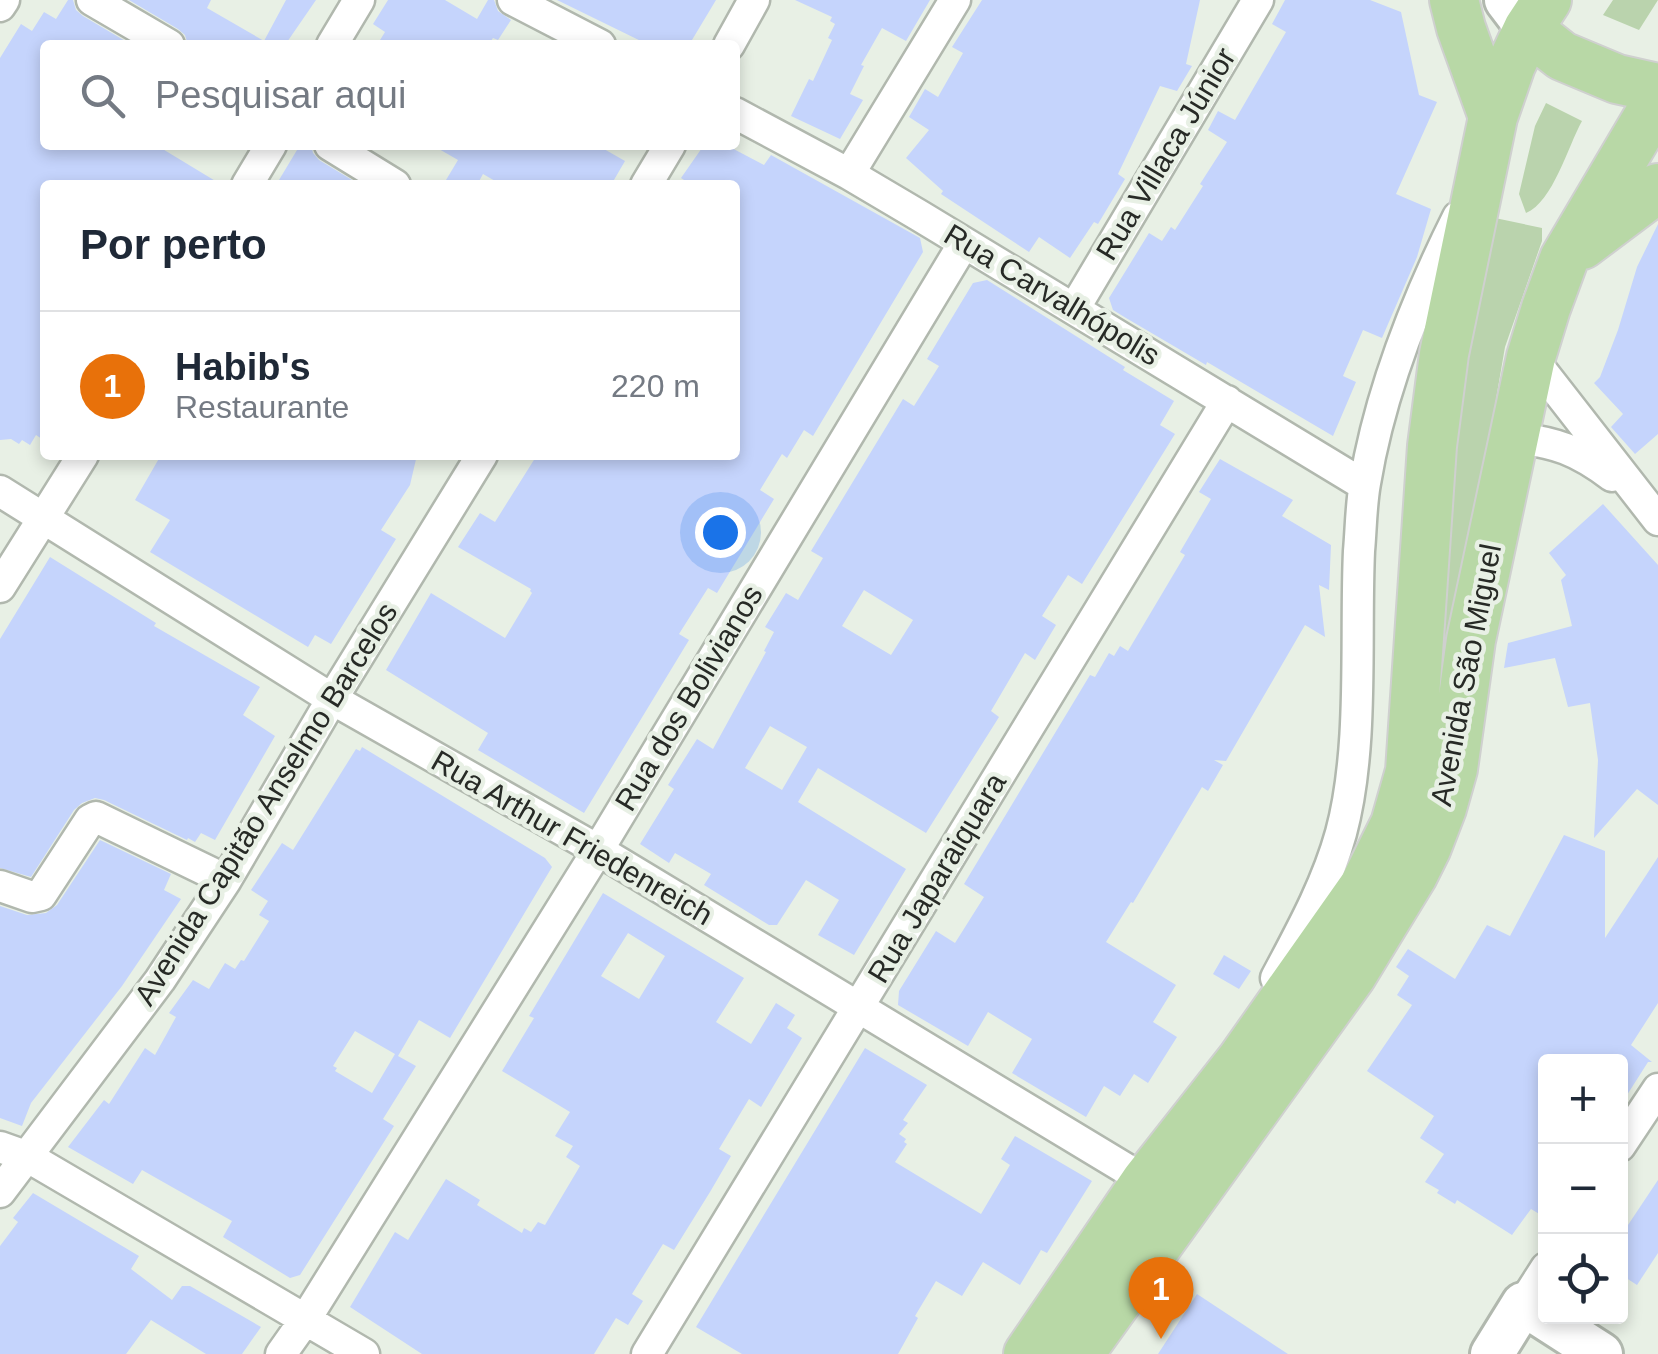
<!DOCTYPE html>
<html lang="pt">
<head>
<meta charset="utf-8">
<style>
	body { margin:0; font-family:Arial,sans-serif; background:#f6f6f7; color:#1f2937 }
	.controls { position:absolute; right:30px; bottom:30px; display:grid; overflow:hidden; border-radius:10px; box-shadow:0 5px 15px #0003 }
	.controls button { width:90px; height:90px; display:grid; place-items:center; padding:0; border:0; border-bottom:2px solid #e0e1e3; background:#fff; color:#1f2937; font:50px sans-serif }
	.you { position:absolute; left:720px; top:532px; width:35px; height:35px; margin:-25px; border:8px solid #fff; border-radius:50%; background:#1a73e8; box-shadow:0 0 0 15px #1a73e833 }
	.badge { display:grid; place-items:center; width:65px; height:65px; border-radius:50%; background:#324abb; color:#fff; font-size:32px; font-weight:700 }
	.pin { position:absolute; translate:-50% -82px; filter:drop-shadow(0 2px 5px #0008) }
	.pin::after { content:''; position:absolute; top:52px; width:35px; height:30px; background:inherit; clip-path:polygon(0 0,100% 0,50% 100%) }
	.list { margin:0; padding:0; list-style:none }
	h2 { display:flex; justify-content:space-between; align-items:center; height:130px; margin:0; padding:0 40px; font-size:42px }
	h2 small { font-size:32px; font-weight:400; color:#747a83 }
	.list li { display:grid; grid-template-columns:65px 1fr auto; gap:30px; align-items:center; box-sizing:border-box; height:150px; padding:0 40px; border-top:2px solid #e0e1e3 }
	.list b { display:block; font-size:38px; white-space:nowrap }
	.list p { margin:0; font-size:32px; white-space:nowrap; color:#747a83 }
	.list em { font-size:32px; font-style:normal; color:#747a83 }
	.icon { flex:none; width:55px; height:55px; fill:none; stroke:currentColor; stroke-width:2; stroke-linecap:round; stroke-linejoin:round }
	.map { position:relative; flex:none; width:1658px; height:1354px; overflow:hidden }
	.search { position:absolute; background:#fff; box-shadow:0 5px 15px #0003; left:40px; top:40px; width:700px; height:110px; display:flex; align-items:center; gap:25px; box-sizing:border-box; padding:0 35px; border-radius:10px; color:#747a83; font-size:38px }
	.panel { position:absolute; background:#fff; box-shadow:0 5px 15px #0003; left:40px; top:180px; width:700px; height:280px; border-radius:10px }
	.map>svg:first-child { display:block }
	.green { fill:#bad3ad }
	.building { fill:#c5d4fc; fill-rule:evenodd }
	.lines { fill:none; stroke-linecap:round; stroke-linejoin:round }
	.minor-casing { stroke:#b1b8ae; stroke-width:35 }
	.secondary-casing { stroke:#b1b8ae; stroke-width:48 }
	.primary-casing { stroke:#cfd0cf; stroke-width:52 }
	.minor { stroke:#fff; stroke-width:30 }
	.secondary { stroke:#fff; stroke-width:42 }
	.primary { stroke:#b8d8a6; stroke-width:48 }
	.labels { text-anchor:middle; stroke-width:9; stroke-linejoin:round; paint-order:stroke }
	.street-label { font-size:30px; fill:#272a26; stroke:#e8f0e5 }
</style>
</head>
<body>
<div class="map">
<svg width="1658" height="1354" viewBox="0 0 1658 1354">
	<rect width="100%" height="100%" fill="#e8f0e5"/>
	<!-- green -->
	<path class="green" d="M1613,0H1658L1639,30L1603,15Z
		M1546,103L1582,121C1568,146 1553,202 1526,213L1519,194L1535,126Z
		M1495,218L1542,228V241L1505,347L1437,741L1454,403Z"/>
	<!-- building -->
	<path class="building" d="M68,0H73L76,10L83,16L132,45H45V145H156L222,185H45V441L36,435L30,445L22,440L19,444L11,439L0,440V58L21,24L32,31L44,12L56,19Z
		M129,0H211L207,8L264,41L286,0H316L285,45H188L185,35L178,29Z
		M388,0H445L477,19L488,0H494L498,11L511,20L498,40L493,38L488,45H377L385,32L373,24Z
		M557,0H716L689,45H649Z
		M795,0H930L906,41L882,28L861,65L864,66L850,94L863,100L840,139L791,116L809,79L813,81L832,40L828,38L835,24L830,21L832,17Z
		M982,0H1200L1186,64L1192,66L1177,91L1160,86L1118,174L1125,179L1098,224L1094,222L1070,258L1039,237L1029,252L941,194L943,191L906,158L929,130L909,117L925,89L938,97L963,53L952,47Z
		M1285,0H1370L1401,12L1419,95L1437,102L1396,194L1431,209L1417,257L1382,338L1363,330L1343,376L1356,382L1333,436L1207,362L1206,365L1126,318L1113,310L1109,298L1149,233L1162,241L1171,227L1175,230L1203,186L1200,184L1227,142L1208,130L1218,111L1235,120L1286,32L1272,24Z
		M300,145H311L313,153L319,160L357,183L356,185H276Z
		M432,145H597L625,161L611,185H502L483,174L477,185H443L458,160Z
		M704,145L712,150L716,145H726L764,165L771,155L920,238L923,252L813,436L804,430L787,458L782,454L760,490L774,499L717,593L708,588L679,634L689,640L584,813L478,750L488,733L386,670L431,593L505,638L532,593L530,591L531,589L458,547L480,513L495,522L537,455H735V185H680L684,180L681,178Z
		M1658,224V434L1635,454L1611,427L1623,414L1594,383L1600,377L1618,330L1637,267Z
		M987,280L1125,367L1123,370L1174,401L1160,425L1175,434L1082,584L1068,575L1042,616L1056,625L1035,660L1025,653L991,711L999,717L926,833L818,768L798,802L906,869L854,955L818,935L839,900L806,880L777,925H769L704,885L711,874L675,853L669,863L640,844L674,789L668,785L697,739L713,749L766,652L764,651L774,632L765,627L786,593L798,600L823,558L811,551L903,399L914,406L939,366L927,359L973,283ZM864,590L913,620L891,655L842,626ZM770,726L807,747L782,790L745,768Z
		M161,455H417L410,485L381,530L396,539L331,644L315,635L308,647L150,552L170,520L135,500Z
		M1220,459L1293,500L1282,516L1331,545L1329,590L1319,585L1325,637L1305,625L1226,761L1214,760L1223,765L1208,791L1202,787L1133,903L1131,902L1106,942L1176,985L1153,1022L1177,1037L1148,1083L1134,1074L1120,1096L1104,1086L1086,1117L1012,1073L1032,1039L988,1012L968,1046L898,1005L899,991L936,931L955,943L984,897L964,884L1090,675L1095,677L1109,653L1114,656L1120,646L1128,651L1185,555L1180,552L1211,499L1199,492Z
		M1603,504L1658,565V805L1637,789L1594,838L1598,760L1590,703L1568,707L1555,658L1504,668L1508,643L1572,626L1561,580L1566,575L1549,553Z
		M50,557L156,623L154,626L260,687L243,715L275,736L215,840L201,833L195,842L188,838L187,840L104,800L95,798L82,803L74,810L31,877L0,868V639Z
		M362,747L545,858L552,867L450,1038L419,1020L398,1056L416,1066L383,1119L394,1126L300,1275L290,1278L223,1237L232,1221L142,1170L133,1184L68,1147L104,1100L109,1104L145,1048L155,1055L176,1017L169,1013L193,980L209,989L225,963L235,969L241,960L244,961L269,921L259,915L268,901L251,890L282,843L293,850L356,749L360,751ZM355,1031L395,1054L372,1093L335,1071L337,1068L333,1066Z
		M1564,835L1605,851V938L1658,857V1003L1631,1045L1652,1062H1648L1620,1106V1062H1546V1218L1531,1209L1512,1235L1457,1200L1455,1204L1437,1193L1439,1190L1425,1182L1444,1154L1420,1138L1434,1116L1367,1071L1412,1005L1397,995L1409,976L1396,967L1408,949L1455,979L1487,925L1510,936Z
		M100,840L171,874L164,890L181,899L122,986L31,1103L22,1126L0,1118V906L27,915L46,913L57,905Z
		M603,893L744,978L716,1022L751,1044L776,1003L795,1015L787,1028L802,1038L761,1107L749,1099L719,1149L731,1156L710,1192L674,1250L663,1244L632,1294L643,1301L628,1325L616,1318L594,1354H422L350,1307L395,1232L408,1240L446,1179L480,1200L477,1205L522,1233L524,1228L531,1232L538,1222L545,1225L580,1166L566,1157L573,1146L555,1136L570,1112L502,1071L534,1018L529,1016ZM628,933L665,956L639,999L601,976Z
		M1224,955L1251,971L1239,989L1213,974Z
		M865,1048L927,1085L903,1120L908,1123L899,1134L906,1139L904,1142L907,1144L895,1162L981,1214L1010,1165L1001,1159L1015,1136L1092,1181L1047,1253L1041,1250L1020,1285L983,1262L962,1296L936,1281L915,1316L918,1318L898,1354H742L696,1327Z
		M1658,1180V1253L1637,1285L1620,1274V1237Z
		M33,1193L139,1256L131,1269L172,1300L182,1286H190L261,1327L242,1354H206L151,1320L126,1354H0V1246L18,1222L13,1218Z
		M1197,1294L1288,1354H1158Z"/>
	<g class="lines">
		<defs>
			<path id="minor" d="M92,0L169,45
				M513,0L600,45
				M0,6L4,0
				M332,45L359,0
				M729,45L754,0
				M735,113L849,174L920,216L1364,485
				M330,145L395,185
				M849,174L955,0
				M247,185L271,145
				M646,185L670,145
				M1074,309L1258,0
				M1531,357L1658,520
				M1513,438C1554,441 1579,451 1612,476
				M0,491L332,699L598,850L1146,1181
				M0,587L83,455
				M0,886L32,897L41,895L90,820L96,817L226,880
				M1276,978C1301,931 1327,884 1341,833C1364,748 1355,639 1359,551C1361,529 1361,505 1365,483C1380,392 1417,299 1458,217
				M1620,1146L1658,1089
				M0,1147L28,1157L364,1354
				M0,1192L160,980L226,880L332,699L482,455
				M1523,1304L1546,1268
				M281,1354L305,1320L598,850L964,243
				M647,1354L1227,401"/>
			<path id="secondary" d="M1506,0L1528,29
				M1492,1354L1523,1304L1601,1354"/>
			<path id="primary" d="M1454,0L1461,28L1493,117
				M1528,29L1562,56L1617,79L1658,88
				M1582,245L1658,188
				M1028,1354L1146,1181L1242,1059L1364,886L1395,824L1410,771L1432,446L1444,354L1493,117L1511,65L1528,29L1547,0
				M1079,1354L1352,975L1413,875L1427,847L1442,808L1453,769L1471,640L1531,357L1546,308L1564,259L1658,100"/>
		</defs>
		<!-- minor casing -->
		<use href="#minor" class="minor-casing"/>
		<!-- secondary casing -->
		<use href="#secondary" class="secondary-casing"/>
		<!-- primary casing -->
		<use href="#primary" class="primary-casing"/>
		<!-- minor -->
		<use href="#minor" class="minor"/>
		<!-- secondary -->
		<use href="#secondary" class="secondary"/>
		<!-- primary -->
		<use href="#primary" class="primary"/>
	</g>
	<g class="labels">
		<!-- street labels -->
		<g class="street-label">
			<text transform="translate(1166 154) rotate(-59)" y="10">Rua Villaca Júnior</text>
			<text transform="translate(1052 295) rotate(31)" y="10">Rua Carvalhópolis</text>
			<text transform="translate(1466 675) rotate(-79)" y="10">Avenida São Miguel</text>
			<text transform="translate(689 698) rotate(-59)" y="10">Rua dos Bolivianos</text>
			<text transform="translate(266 804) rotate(-58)" y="10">Avenida Capitão Anselmo Barcelos</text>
			<text transform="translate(572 838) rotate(30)" y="10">Rua Arthur Friedenreich</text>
			<text transform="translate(937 878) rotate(-59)" y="10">Rua Japaraiquara</text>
		</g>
	</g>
</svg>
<div class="controls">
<button>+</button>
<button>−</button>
<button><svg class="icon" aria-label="locate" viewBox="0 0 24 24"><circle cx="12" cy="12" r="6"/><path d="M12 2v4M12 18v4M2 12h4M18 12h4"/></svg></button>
</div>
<div class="you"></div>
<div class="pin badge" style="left:1161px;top:1339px;background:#e8710a">1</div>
<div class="search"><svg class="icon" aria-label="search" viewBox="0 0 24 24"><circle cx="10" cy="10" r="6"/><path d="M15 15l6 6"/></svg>Pesquisar aqui</div>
<section class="panel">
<h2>Por perto<small></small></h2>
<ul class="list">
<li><span class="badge" style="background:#e8710a">1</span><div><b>Habib's</b><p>Restaurante</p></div><em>220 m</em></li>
</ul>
</section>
</div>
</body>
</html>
